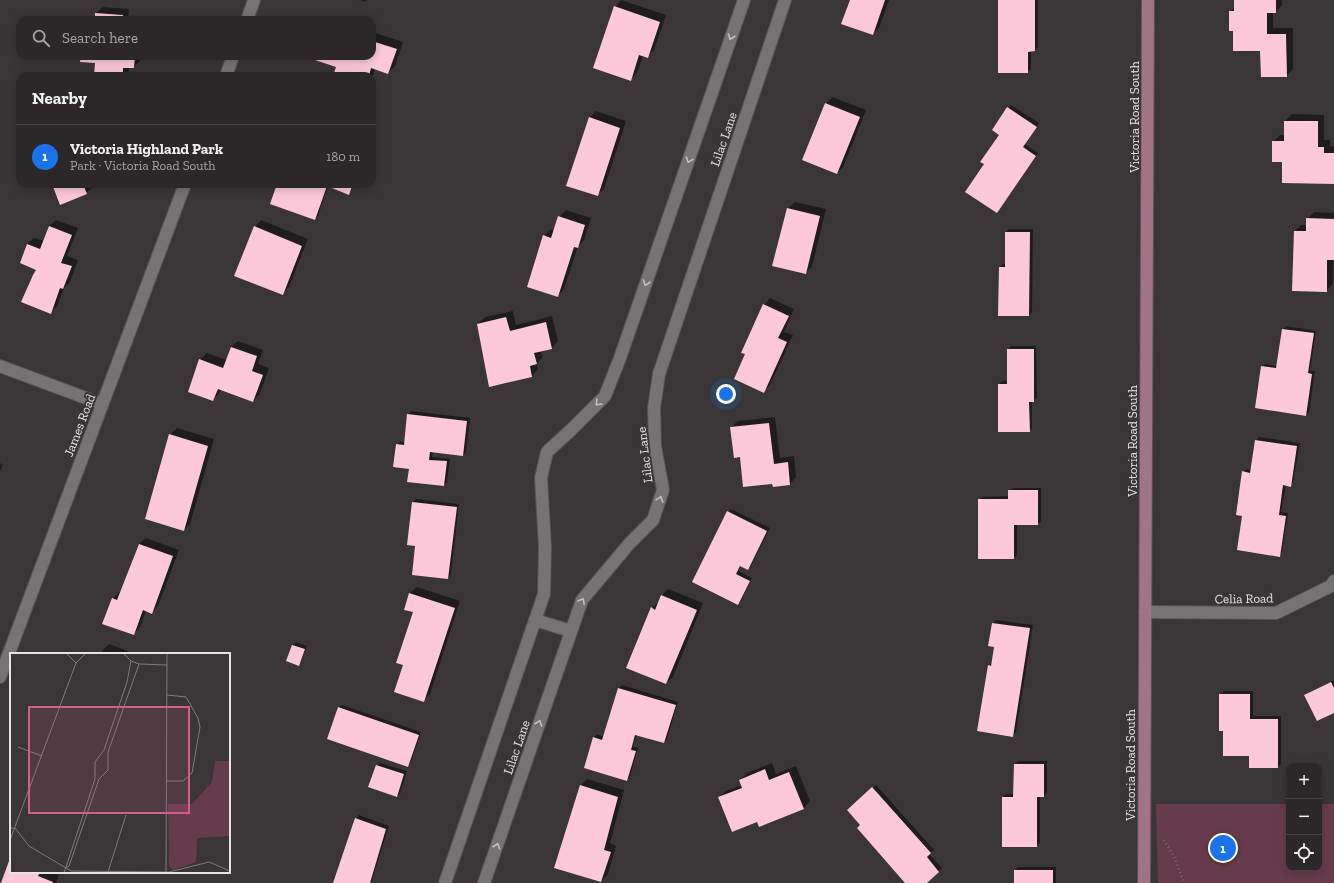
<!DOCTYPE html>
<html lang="en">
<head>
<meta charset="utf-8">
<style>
	body { margin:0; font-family:"Zilla Slab",serif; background:#343031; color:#f1f3f6 }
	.controls { position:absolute; right:12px; bottom:12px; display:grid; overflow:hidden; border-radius:8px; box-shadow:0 2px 10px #0003 }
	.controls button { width:36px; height:36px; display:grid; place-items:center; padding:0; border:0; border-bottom:1px solid #484446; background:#2c2829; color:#f1f3f6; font:20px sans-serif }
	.you { position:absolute; left:726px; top:394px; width:14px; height:14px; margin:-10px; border:3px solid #fff; border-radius:50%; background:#1a73e8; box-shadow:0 0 0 6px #1a73e833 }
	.badge { display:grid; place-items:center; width:26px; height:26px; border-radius:50%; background:#1a73e8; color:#fff; font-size:13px; font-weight:700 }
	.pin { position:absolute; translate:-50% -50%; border:2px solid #fff; box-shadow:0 1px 4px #0006 }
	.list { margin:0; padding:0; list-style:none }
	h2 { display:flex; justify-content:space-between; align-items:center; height:52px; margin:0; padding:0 16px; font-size:17px }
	h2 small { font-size:13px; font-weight:400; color:#a6a6a8 }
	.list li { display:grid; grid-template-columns:26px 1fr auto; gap:12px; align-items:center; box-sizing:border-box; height:64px; padding:0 16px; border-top:1px solid #484446 }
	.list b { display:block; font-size:15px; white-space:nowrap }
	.list p { margin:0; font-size:13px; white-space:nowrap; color:#a6a6a8 }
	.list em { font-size:13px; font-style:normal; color:#a6a6a8 }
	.icon { flex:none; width:22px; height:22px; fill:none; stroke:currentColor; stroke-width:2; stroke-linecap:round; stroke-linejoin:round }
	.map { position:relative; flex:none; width:1334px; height:883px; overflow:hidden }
	.search { position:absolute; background:#2c2829; box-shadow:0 2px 10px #0003; left:16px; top:16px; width:360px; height:44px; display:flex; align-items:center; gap:10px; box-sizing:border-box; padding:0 14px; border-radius:12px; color:#a6a6a8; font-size:15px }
	.panel { position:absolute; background:#2c2829; box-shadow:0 2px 10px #0003; left:16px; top:72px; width:360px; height:116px; border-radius:12px }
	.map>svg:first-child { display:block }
	.green { fill:#663c4d }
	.shadow { fill:#0007 }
	.building { fill:#fcc8da }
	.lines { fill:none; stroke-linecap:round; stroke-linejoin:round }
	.lane-casing { stroke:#585456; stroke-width:14 }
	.street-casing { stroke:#585456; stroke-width:14 }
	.secondary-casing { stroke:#585456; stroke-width:14 }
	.path { stroke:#726f70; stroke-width:2.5; stroke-dasharray:1 3; stroke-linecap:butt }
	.lane { stroke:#777273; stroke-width:12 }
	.street { stroke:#777273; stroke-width:12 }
	.secondary { stroke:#a07485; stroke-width:12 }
	.oneway { stroke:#c5c1c2 }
	.labels { text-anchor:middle; stroke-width:4; stroke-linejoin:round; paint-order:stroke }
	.street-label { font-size:13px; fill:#e6e3e4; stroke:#3a3637 }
	.inset-road { fill:none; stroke:#7f7b7c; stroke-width:1 }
	.view { fill:#cf5f8b; fill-opacity:0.15; stroke:#cf5f8b; stroke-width:2 }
	.inset-edge { fill:none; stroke:#e6e3e4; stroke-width:2 }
</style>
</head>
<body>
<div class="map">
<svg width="1334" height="883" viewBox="0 0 1334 883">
	<rect width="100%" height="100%" fill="#3a3637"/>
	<!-- green -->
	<path class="green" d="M1156,804H1289V868H1319V804H1334V883H1158Z"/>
	<!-- shadow -->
	<path class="shadow" d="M359,0H367L365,2Z
		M621,0L666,15L654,50L647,57L643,56L637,73L631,79L615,7Z
		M851,0H889L879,28L872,34Z
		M999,0H1038V47L1035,50L1031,51V69L1027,72Z
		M1235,0H1282V5L1276,12H1273V28H1293V69L1286,76L1261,50L1234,30L1230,12L1235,7Z
		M103,7L129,9L128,20H96V13Z
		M372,32L403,42L395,66L388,73L375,68L372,78V76H334L337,67L307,56H372Z
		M82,56H140V61L134,67H129L128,76H95L96,62Z
		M832,97L866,110L843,167L837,173L826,104Z
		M1011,105L1039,123L1025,144L1038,153L997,212L1000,134L993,130Z
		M596,111L626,121L604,189L597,195L589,118Z
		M1292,114L1324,115V140H1330V146H1334V183L1283,161L1273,142L1280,135H1285V121Z
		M53,184H92L93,187L86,193Z
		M278,184H354L352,190L349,193L328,186L318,216L315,219Z
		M795,202L826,209L812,267L805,273L774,266L788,208Z
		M566,210L591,218L584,240L578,246L564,289L558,296L544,236L551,229L555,231L559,217Z
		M1314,212L1334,213L1333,284L1326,291L1295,231L1301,225H1307V219Z
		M56,220L78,228L67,256L78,260L70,282L64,288L57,306L51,312L38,269L27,244L34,238L44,241L49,226Z
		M261,220L308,239L289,287L282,294L255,227Z
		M1009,229H1033L1032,312L1029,315L1000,267L1003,264H1006V232Z
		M770,298L794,309L784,332L793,335L770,385L764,391L746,354L764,305Z
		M513,311L516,325L552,316L558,341L552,348L541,351L543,357L537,363L538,369L532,376L478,324L485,317Z
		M1286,326L1316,331L1310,371H1315L1309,412L1306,415L1262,367L1265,364L1277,366L1283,329Z
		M238,341L263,350L258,364L269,368L260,394L253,401L221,389L219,393L213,400L200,360L207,353L227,360L231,347Z
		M1011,346H1036L1037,398L1032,401V428L1029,431L999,384L1002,381H1008V349Z
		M411,411L470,418L466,452L463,455L433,452L432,457L450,459L447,482L444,485L410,469L397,445L400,442H405L408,415Z
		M775,417L780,458L794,456L796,477L790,484L740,456L731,427L738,421Z
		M177,428L214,439L190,524L184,530L146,518L170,434Z
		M1259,437L1300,443L1293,482L1290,485H1286L1281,512L1288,513L1282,552L1279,556L1243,515V472L1246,469L1252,470L1256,440Z
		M0,463L3,465L0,471Z
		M1013,488H1041V521L1038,524H1017V555L1014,558L979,500L982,497L1009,496V491Z
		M416,499L459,504L451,575L448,578L416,545L408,544L413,502Z
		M731,509L770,528L751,566L748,569L741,566L738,571L752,578L741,601L738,604L728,512Z
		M146,538L179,550L158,606L151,612L146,611L140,627L134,634L113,599L119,592L121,593L139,544Z
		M417,587L460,601L430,694L424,700L404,665L414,612L410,593Z
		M668,589L703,603L673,677L666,683L652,608L659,602L662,595Z
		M996,620L1033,625L1016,732L1013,735L989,666L992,662L995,646L989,645L993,623Z
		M296,642L307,646L301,661L298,665L287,660L293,645Z
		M109,644L135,654H101L103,650Z
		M1334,680V712L1305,695L1309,692Z
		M622,685L678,702L667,739L664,742L637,734L633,747L638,748L630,777L627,780L594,738L597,734L604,737L619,688Z
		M1224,691H1253V716H1281V764L1278,767L1250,755L1224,730L1220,694Z
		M342,705L421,732L411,762L408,766L338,708Z
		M1018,761H1047V793L1044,796H1040V843L1036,846L1003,797L1006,794H1014L1015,764Z
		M380,763L407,771L400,793L397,796L377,766Z
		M772,763L776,774L796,766L810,801L804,808L760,825L758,821L719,797L726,791L742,785L740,780L747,773Z
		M587,779L624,790L610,843L616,846L608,874L601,881L580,786Z
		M876,785L934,850L929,854L942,868L926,883H907L861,824L852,807Z
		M359,815L389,826L371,883H334L356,819Z
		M11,861V872H51L59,875L56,883H2Z
		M1018,867H1056V883H1015V870Z"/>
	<!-- building -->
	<path class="building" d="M850,0H885L873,35L841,24Z
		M998,0H1035V51L1028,52V73H998Z
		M1234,0H1276V13H1267V34H1286L1287,77H1261L1260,51H1233V31H1229V11H1234Z
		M614,6L660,22L648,58L639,55L631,81L593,68Z
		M95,13L123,15L122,20H95Z
		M372,41L397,49L388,74L371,68L369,76H333L336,67L303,56H372Z
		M81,56H135L134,68H123V76H94L95,63L80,62Z
		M825,103L860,117L837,174L802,160Z
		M1007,107L1037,127L1023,147L1036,156L997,213L965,192L984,164L980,162L999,135L992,130Z
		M589,117L620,128L598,196L566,186Z
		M1284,121H1318V147H1324V153H1334V184L1282,183V162H1272V141H1284Z
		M52,184H83L87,194L60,205Z
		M277,184H353L349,195L327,186L315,220L270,204Z
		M787,208L820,216L806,274L772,266Z
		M558,216L585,225L578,248L574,247L558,297L527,287L543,235L551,238Z
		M1306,218L1334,219V260H1327V292L1292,291L1294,231H1306Z
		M49,226L72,235L61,263L72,266L63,289L60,288L51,314L21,302L33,275L36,270L20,263L27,244L40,249Z
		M254,226L302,246L283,295L234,276Z
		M1005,232H1030L1029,316H998L999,267H1005Z
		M763,304L789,316L778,338L787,342L764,393L734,379L745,354L741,353Z
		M506,317L510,331L546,322L552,349L534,353L537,364L530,366L532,377L489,387L477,324Z
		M1282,329L1314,333L1308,373L1312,374L1306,416L1255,408L1261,366L1276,368Z
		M231,347L257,356L252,371L263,375L253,402L218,389L213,401L188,392L199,359L223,368Z
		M1007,349H1034V402H1029L1030,432H998V384H1007Z
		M407,414L467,421L463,456L430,452L429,460L447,461L444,486L407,482L409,469L393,467L396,444L404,445Z
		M769,423L774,464L788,462L790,485L773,487L772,484L743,487L740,457L734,458L730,427Z
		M169,434L208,446L184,531L145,519Z
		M1255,440L1297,446L1291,487L1283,485L1279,515L1286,516L1280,557L1237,550L1242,516L1236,515L1242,471L1250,473Z
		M1008,490H1038V525H1014V559H978V499H1008Z
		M412,502L457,507L448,579L412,575L415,546L407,545Z
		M727,511L767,531L748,570L740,566L736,574L750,581L738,605L692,582Z
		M139,544L173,556L152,614L143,610L134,635L102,624L112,598L117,600Z
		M409,593L455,608L424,702L394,692L403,665L396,663L413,612L404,610Z
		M661,595L697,610L666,684L626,668L651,607L655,610Z
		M992,623L1030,628L1013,737L977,731L988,665L991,666L994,647L988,646Z
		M292,645L305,649L299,666L286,661Z
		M1331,682L1334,688V713L1317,721L1304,695Z
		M618,688L676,705L664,743L635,735L631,750L636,751L627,781L584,768L593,737L602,740Z
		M1219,694H1250V719H1278V768H1249V756H1223V731H1219Z
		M338,707L419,735L408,767L327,739Z
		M1014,764H1044V797H1037V847H1002V797H1013Z
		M376,765L404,774L397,797L368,787Z
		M765,769L769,780L789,772L804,809L759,827L757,822L732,832L718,797L742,788L739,780Z
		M580,785L618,797L604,850L611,852L601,882L554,868Z
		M872,787L931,853L927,857L939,872L927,883H905L857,828L860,825L847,810Z
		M355,818L386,829L370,883H333Z
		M9,861L11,862V872H40L38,876L53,882V883H1Z
		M1014,870H1053V883H1014Z"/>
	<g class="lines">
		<defs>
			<path id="lane" d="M535,620L571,631"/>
			<path id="street" d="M247,20L254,0
				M226,76L233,56
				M0,366L102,404
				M1145,612L1276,613L1331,586L1334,581
				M0,677L185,184
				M445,883L544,594L545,547L541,478L547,452L573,428L605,396L620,358L744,0
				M484,883L582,600L629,544L653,520L663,490L655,446L654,408L659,374L785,0"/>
			<path id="secondary" d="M1144,883L1148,0"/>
		</defs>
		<!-- lane casing -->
		<use href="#lane" class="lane-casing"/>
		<!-- street casing -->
		<use href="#street" class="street-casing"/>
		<!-- secondary casing -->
		<use href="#secondary" class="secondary-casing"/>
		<!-- path -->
		<path class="path" d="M1164,840L1174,856L1184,883"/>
		<!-- lane -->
		<use href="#lane" class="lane"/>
		<!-- street -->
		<use href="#street" class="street"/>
		<!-- secondary -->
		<use href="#secondary" class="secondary"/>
	</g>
	<!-- one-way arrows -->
	<defs><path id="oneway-chevron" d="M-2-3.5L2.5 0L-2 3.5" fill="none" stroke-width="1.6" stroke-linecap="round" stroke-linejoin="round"/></defs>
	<g class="oneway">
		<use href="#oneway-chevron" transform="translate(731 37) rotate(109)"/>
		<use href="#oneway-chevron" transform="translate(689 160) rotate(109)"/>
		<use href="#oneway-chevron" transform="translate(646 283) rotate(109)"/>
		<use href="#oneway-chevron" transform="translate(598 403) rotate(134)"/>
		<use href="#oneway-chevron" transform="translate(660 499) rotate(-72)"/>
		<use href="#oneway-chevron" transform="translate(582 601) rotate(-61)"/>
		<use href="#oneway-chevron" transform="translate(539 723) rotate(-71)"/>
		<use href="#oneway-chevron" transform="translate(497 846) rotate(-71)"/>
	</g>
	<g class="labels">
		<!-- street labels -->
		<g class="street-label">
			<text transform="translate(1134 117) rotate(-90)" y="5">Victoria Road South</text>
			<text transform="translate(723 139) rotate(-71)" y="5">Lilac Lane</text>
			<text transform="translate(79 425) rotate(-69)" y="5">James Road</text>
			<text transform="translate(1132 441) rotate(-90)" y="5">Victoria Road South</text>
			<text transform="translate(644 455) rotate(-97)" y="5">Lilac Lane</text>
			<text transform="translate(1244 598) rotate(-1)" y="5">Celia Road</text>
			<text transform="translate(516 747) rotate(-71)" y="5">Lilac Lane</text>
			<text transform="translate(1130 765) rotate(-90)" y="5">Victoria Road South</text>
		</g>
	</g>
	<!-- overview -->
	<g transform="translate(10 653)">
		<rect width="220" height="220" fill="#3a3637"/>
		<path d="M205,108H220V183L187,185L186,209L163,217L159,213L158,151H182L202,129Z" fill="#663c4d"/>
		<path class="inset-road" d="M56,0L66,10M113,0L121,8L129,11L157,12M8,94L32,103M157,128H173L182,120L190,74L188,65L176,44L157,42M0,175H5L19,193L61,218L159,219L199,209L220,218M0,187L66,10L76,0M56,215L59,213L89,126L98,117V99L129,11M98,219L116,162M54,220L85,126V109L94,97L117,29L121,8M156,220L157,0"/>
		<path class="view" d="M19,54H179V160H19Z"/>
		<rect width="220" height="220" class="inset-edge"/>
	</g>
</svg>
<div class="controls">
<button>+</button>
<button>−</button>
<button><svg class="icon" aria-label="locate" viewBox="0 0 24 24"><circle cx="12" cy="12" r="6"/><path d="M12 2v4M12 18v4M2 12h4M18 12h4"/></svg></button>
</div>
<div class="you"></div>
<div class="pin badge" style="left:1223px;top:848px">1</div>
<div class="search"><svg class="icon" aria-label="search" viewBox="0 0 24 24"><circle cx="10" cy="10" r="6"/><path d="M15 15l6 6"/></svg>Search here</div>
<section class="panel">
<h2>Nearby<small></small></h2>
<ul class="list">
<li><span class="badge">1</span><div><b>Victoria Highland Park</b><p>Park · Victoria Road South</p></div><em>180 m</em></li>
</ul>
</section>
</div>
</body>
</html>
